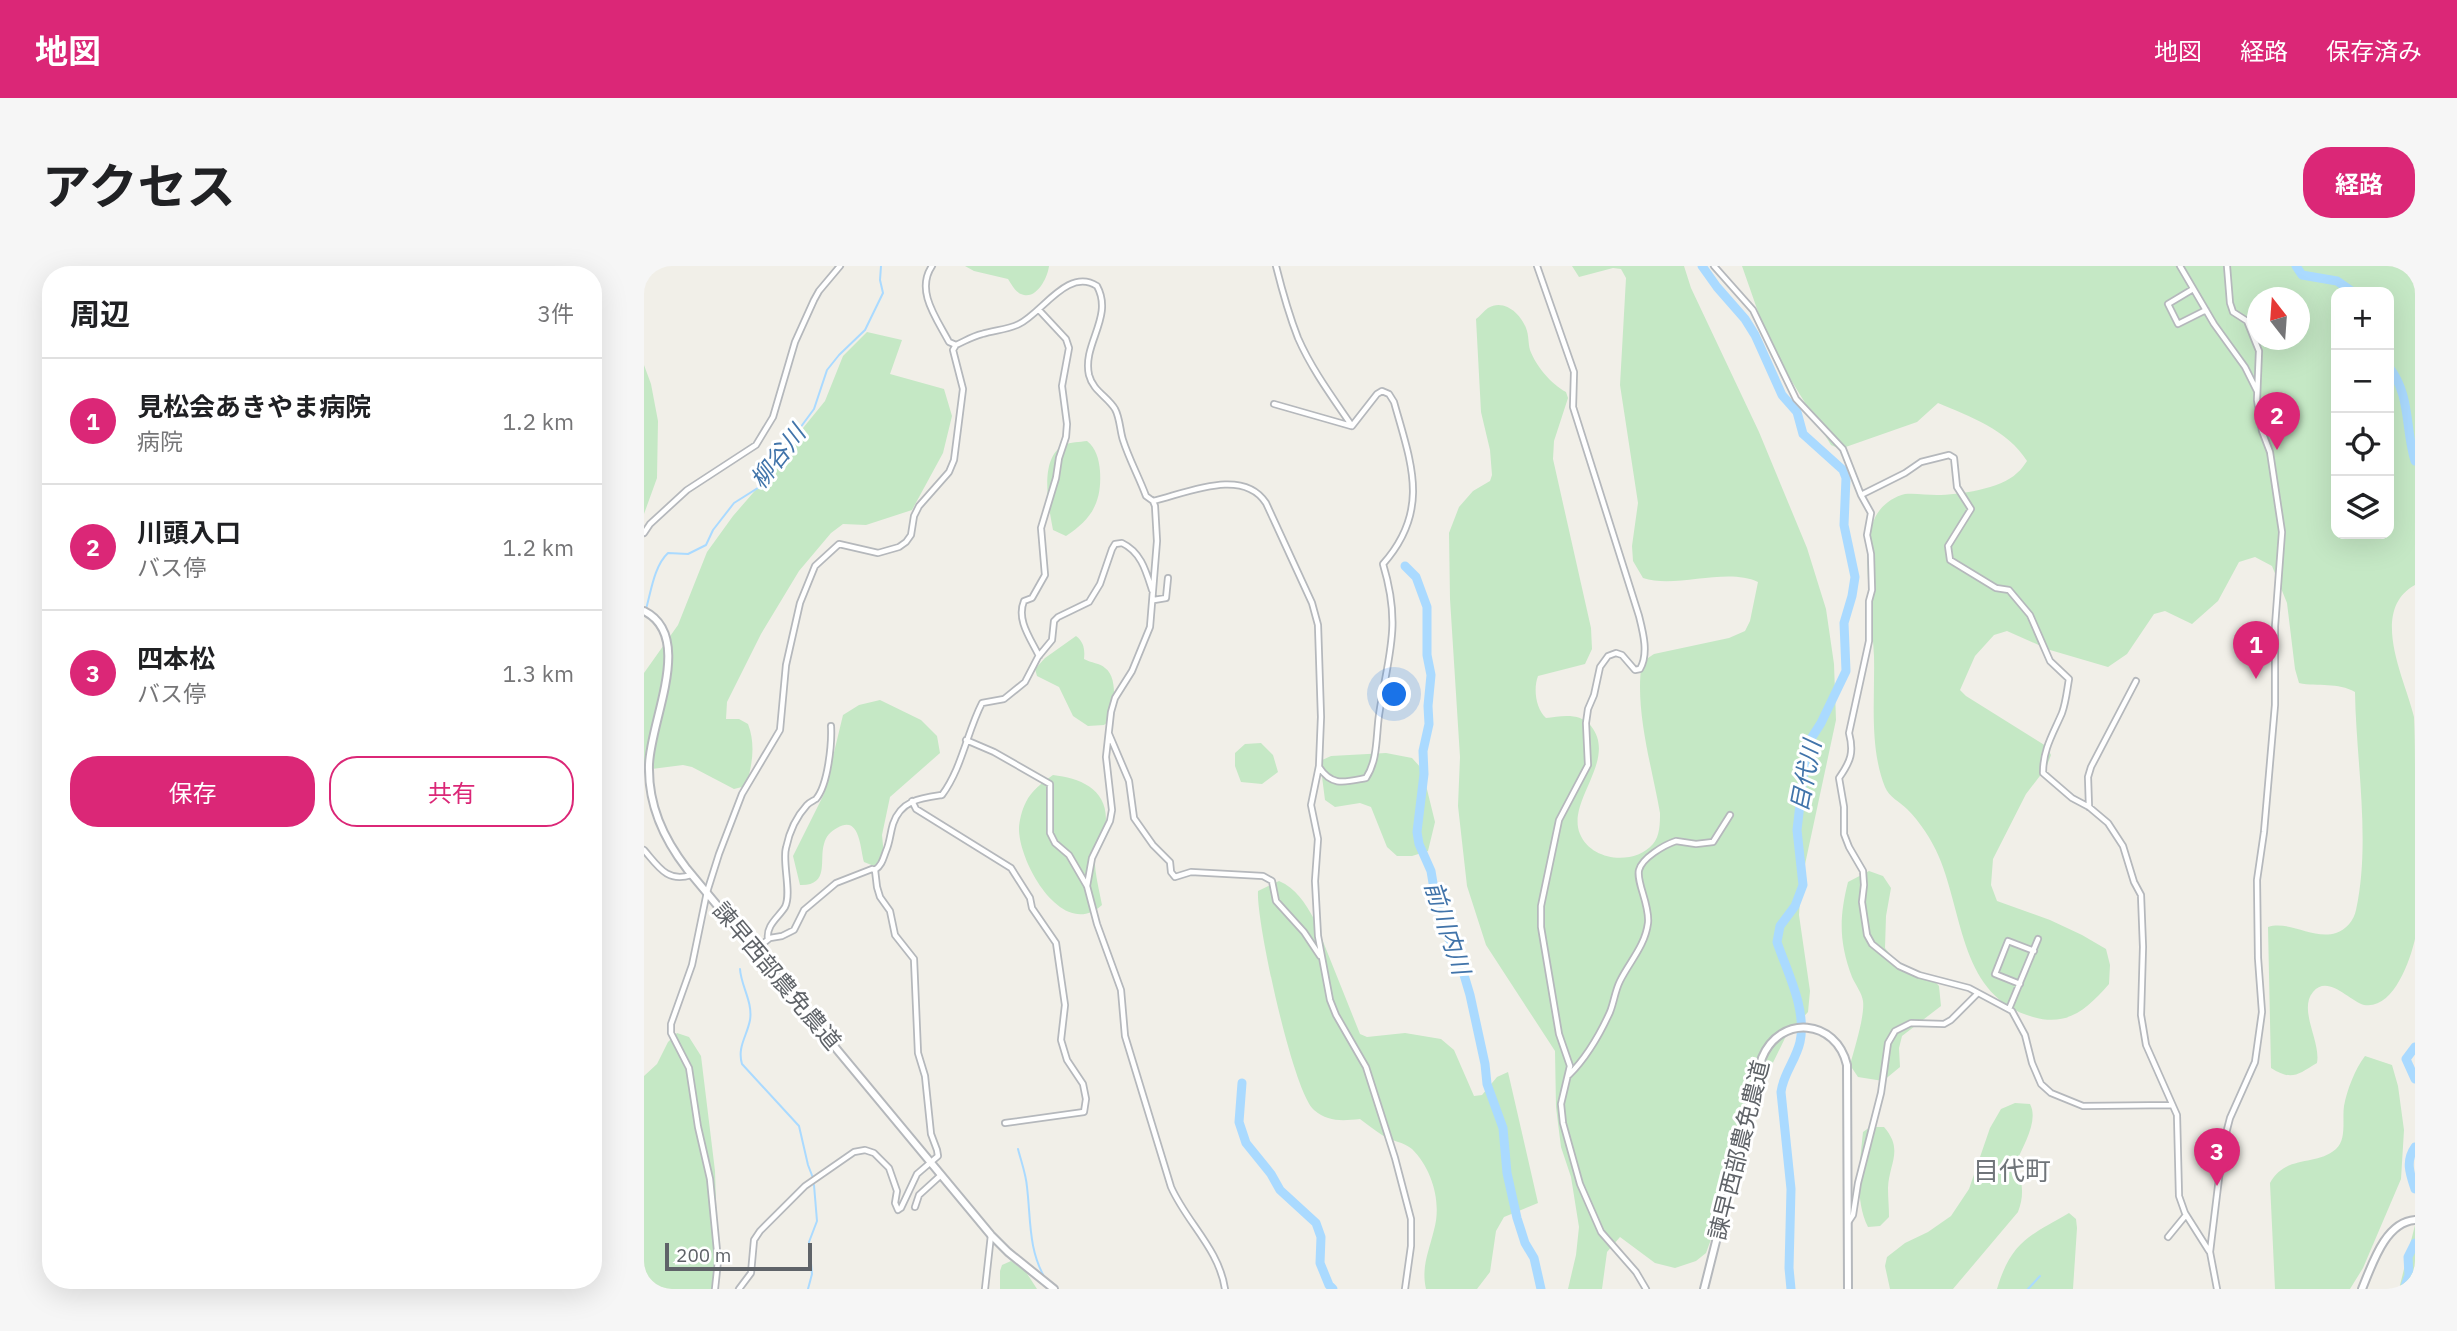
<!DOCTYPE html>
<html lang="ja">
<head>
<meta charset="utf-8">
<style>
	body { margin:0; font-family:"IBM Plex Sans","Noto Sans JP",sans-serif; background:#f6f6f6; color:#202124 }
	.controls { position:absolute; right:21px; top:21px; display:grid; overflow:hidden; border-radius:14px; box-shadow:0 7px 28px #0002 }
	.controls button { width:63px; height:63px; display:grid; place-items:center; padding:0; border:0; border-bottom:2px solid #e0e0e0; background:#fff; color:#202124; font:35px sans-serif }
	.compass { position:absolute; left:1603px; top:21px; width:63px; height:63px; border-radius:50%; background:#fff; box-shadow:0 7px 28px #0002; rotate:343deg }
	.scale { position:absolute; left:21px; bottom:18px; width:147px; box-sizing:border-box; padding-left:7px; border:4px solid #5f6368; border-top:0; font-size:19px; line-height:24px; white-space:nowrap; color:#5f6368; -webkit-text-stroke:5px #fff; paint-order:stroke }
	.you { position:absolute; left:751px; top:429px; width:24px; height:24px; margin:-18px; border:5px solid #fff; border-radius:50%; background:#1a73e8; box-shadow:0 0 0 10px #1a73e833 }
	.badge { display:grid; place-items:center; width:46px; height:46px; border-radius:50%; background:#db2777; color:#fff; font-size:23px; font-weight:700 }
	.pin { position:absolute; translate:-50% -58px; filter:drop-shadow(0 2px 4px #0008) }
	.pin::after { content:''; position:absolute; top:37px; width:24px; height:21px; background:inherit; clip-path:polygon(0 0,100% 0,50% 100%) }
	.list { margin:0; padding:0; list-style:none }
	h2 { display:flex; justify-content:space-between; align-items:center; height:91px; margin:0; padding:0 28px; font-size:30px }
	h2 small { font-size:23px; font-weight:400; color:#757577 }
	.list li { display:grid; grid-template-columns:46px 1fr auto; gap:21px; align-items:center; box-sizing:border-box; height:126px; padding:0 28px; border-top:2px solid #e0e0e0 }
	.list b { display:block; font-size:26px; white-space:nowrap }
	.list p { margin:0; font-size:23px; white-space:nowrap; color:#757577 }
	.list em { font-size:23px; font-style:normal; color:#757577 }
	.actions { display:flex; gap:14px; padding:21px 28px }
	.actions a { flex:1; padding:16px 0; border:2px solid #db2777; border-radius:28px; text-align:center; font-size:24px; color:#db2777 }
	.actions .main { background:#db2777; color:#fff }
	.icon { flex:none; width:38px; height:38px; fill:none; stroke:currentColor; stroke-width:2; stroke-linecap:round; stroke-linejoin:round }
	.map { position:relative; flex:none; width:1771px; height:1023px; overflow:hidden; border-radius:28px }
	header { display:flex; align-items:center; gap:42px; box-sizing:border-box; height:98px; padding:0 35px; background:#db2777; color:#fff }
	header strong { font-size:33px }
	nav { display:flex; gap:38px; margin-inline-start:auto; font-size:24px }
	.intro { display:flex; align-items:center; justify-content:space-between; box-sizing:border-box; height:168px; padding:0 42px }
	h1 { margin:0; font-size:49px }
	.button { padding:18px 32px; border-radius:28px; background:#db2777; color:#fff; font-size:24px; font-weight:700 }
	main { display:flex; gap:42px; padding:0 42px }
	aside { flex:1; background:#fff; border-radius:28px; box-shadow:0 7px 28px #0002 }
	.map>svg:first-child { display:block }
	.green { fill:#c5e8c5; fill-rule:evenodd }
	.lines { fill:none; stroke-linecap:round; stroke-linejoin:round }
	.stream { stroke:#aadaff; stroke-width:2 }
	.river { stroke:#aadaff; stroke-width:9 }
	.minor-casing { stroke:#b5b8bc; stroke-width:8 }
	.tertiary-casing { stroke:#b5b8bc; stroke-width:10 }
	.minor { stroke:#fff; stroke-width:4.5 }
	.tertiary { stroke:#fff; stroke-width:6 }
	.labels { text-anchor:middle; stroke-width:6; stroke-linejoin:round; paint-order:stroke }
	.street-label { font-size:23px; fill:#5f6368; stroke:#fff }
	.water-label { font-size:24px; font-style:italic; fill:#4174aa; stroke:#fff }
	.quarter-label { font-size:26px; fill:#70757a; stroke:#fff }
</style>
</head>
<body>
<header>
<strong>地図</strong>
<nav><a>地図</a><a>経路</a><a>保存済み</a></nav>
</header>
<div class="intro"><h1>アクセス</h1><a class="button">経路</a></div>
<main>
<aside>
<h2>周辺<small>3件</small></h2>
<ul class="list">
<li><span class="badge">1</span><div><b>見松会あきやま病院</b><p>病院</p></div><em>1.2 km</em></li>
<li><span class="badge">2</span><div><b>川頭入口</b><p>バス停</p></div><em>1.2 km</em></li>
<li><span class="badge">3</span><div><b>四本松</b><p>バス停</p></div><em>1.3 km</em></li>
</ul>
<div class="actions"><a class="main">保存</a><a>共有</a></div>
</aside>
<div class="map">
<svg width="1771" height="1023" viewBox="0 0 1771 1023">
	<rect width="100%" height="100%" fill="#f1efe8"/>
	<!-- green -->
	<path class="green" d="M321,0H405C404,10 394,32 380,29C372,28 368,19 364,13L330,5Z
		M928,0H1040L1047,22L1115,166L1163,282L1182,343L1190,398L1192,454L1157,617L1155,649L1166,725L1164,746L1142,770L1105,846L1074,954L1062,987L1052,995L1031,1002L1011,997L976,971L963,986L958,1023H924L932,989L935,961L927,911L917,881L912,841L911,785L842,679L823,620L814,540L816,491L806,333L805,267L815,241L829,225L846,215L848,209L846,184L837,146L832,53C836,50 840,45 844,42C860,32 877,48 882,62C885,69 884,77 886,84C892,100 907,118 922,126L924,132L910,175L909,193L947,362L948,383L941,398L894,410C889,423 892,443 902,452C917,450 936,446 947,460C974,494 922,535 936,568C947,595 990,600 1009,578C1016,570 1016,557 1016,547C1008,501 990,442 998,396L1010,388L1085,372L1101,365L1106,355L1114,316C1082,301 1032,323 999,312L989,295L988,280L994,237L976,119L982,12L977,3L969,2L935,11Z
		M1098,0H1771V319C1724,345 1762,415 1770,451C1771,470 1771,495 1771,514C1771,551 1771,589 1771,626C1771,641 1771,659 1771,673C1766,695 1749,744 1720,739C1705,735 1684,708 1669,726C1654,744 1677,775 1673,797C1653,809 1648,815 1627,802L1624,661C1645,654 1669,674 1692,667C1702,664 1710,654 1712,644C1727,576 1712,495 1711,426C1694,416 1674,421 1655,417L1651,403L1643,337L1628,300L1611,291L1595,296L1574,335L1548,358L1521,345L1510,348L1483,388L1464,401L1406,384L1363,365L1350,369L1331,390L1316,424L1322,430L1402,480L1407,489L1402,502L1382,528L1349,593L1347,619L1353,635L1406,654L1438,669L1462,683L1466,699L1465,718C1443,743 1424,761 1389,751C1316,730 1320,650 1295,591C1288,574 1276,556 1263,543C1256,536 1245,531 1241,521C1225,481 1231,433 1230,390C1229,353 1216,288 1230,254C1235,241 1248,231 1261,228C1271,227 1283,229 1293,229C1314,229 1357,223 1373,207C1377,204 1380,199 1383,195C1364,164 1325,150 1294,137L1273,156L1196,183L1187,179L1126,80ZM1692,26H1745V268H1692ZM1614,32H1656V74H1614Z
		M223,66L258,74L246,108L300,123L308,150L299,187L268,244L222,259L199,258L187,267L155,305L117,368L83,436L82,453H95L104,458C112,479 108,500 102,520L90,523L48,501L39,499L0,504V407L34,359L63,286L89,250L129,204L155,167L181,135L199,90Z
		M0,99L7,118L14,155L13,212L0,248Z
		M443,175C452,182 455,193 456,205C458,236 448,253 422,270L409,264C405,242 394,192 420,179C426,176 436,176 443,175Z
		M432,370C440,376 441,384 440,393C447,397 456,397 461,402C474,411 469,437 470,451L460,459L444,460L429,450L415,421L393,410L391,403L401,392Z
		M236,434L277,454L293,470L296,487L246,531L238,569L240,590L230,600L220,596C216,582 216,548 193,562C186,566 182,570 180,578C175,594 186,620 156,619L149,590L180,528L199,449L215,439Z
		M617,477L629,489L634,506L618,518L597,516L591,500V487L601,478Z
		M742,487L768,492L778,503L791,556L784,585L768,590H753L743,581L727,541L716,537L691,541L681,534L676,495L687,490Z
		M409,509C435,512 462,522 462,553C462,565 452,577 451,590C450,605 455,623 458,639C419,675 375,597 375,563C375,556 378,543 382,536C387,525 399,516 409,509Z
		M1225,605L1239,610L1247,622L1242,650L1241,682L1251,695L1286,710L1295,720L1297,740L1258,770L1255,782L1256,801L1239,815L1214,811L1206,799C1210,784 1221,750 1219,735C1218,727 1211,718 1208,711C1195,676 1195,652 1204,616Z
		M635,615C652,622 661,637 670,653L716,768L723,771L761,767L797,773L810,784L830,830L838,829L853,811L864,806L894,937L860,951L852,965L846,1006L833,1023H782C777,1001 785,985 790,964C798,936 788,903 768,883C760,876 747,875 738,869C730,864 723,858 716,853C698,855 684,856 670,844C649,826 612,655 614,625Z
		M33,767L45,771L57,790L71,905L73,966L70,1023H0V810L13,798L24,776Z
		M1721,790L1748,799L1754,820L1760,864L1757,913L1719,1002L1706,1023H1631L1626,917C1642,888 1671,901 1692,883C1703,873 1698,853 1700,840C1703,824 1711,803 1721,790Z
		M1371,837L1386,838C1395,855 1379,880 1372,897C1378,915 1381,928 1374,946L1309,1023H1246L1241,1000L1243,991L1261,977L1284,966L1307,950L1325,923L1346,862L1357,843Z
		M1226,861H1240C1260,884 1245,897 1244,922C1244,932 1245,941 1245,951L1236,960L1224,961C1210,933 1216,896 1219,866Z
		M1425,947L1432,953L1433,962L1429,1023H1353C1367,976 1385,970 1425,947Z
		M1771,959V1023H1755Z
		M367,995L382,1006L393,1023H356V1005L358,999Z"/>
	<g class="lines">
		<!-- stream -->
		<path class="stream" d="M2,343C7,326 10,300 24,287L44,288L62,279L69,264L90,237L120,218L139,185L170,143L183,104L195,89L221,64L239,27L236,14L237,0
			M96,703C97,720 109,736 106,754C103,770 93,781 98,798L155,860L164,899L169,912
			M374,883C377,895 382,908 383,921C387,954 384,984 402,1014
			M164,1023L168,1008L165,976L173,955L170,919
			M1384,1023L1396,1010"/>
		<!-- river -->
		<path class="river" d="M1058,0L1073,21L1101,53L1111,69L1138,129L1153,146L1159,168L1199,204L1202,212L1200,259L1211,311L1208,330L1200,357L1202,405L1177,457L1163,479L1153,564L1159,619L1151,640L1136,660L1133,676C1143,706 1163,743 1156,776C1152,794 1139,808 1137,826L1147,923L1145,1002L1147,1023
			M1652,0L1658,9L1693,15L1709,26
			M1745,101C1767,129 1761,163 1771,195
			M761,300L772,311L783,341V389L787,409L784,440L785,458L779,485L780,508L773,566L775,578L787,605L792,635L802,669L812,682L826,729L841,798L843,818L859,862L863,907L873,952L881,977L890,992L897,1023
			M1771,781L1762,793L1771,813
			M598,817L595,856L602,877L627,908L636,924L672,957L677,971L676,997L685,1019L689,1023
			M1771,881C1761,895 1766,908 1771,923
			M1760,1023L1765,1009L1764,991L1771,977"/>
		<defs>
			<path id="minor" d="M288,0C271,25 293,53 305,76L312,79C321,75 329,70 338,68C350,64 363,64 375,58C398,47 424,1 453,20C470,51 438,78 445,109C449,125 463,130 471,143C476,152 476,165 479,174C485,193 495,211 502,230L509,235L511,240L513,275L506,361L488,405L471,432L467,446L462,491L468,544L466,555L448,592L443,620
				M632,0C638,24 645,49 654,72C668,104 689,132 708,160
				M893,0L930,106L929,141L995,350C999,366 1005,388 996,403L991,404L978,389L972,387L964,390L956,401L950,429L944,443L942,457L944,499L915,554L897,640V661L915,768L926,800L917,838L919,857L936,918L957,966L992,1006L1002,1023
				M1070,0L1109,44L1152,133L1199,183L1217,229L1227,247L1223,269L1227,288L1228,324L1225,335V375L1205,467C1210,486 1207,495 1195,512L1200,541V568L1205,581L1219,605L1220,619L1218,636L1223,669L1228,678L1255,700L1275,709L1325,722L1368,745L1381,769L1388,797L1397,818L1407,827L1439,840L1528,839
				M1536,0L1570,58L1601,101L1613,125
				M1549,23L1524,38L1534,58L1562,44
				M630,138L707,160
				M1217,229L1261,207L1277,196L1305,189L1310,192L1313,221L1327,243L1304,280L1306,294L1352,322L1365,324L1386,349L1406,395L1425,413C1423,424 1422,436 1418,447C1409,468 1399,483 1399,507L1428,532L1445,541L1464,557L1479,580L1490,616L1497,629L1499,681L1497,749L1502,779L1533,849L1535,930L1541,947L1565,985
				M509,235C543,227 599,201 622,237L668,337L674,359L677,451L675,500L667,539L674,573L671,615L674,670L686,734L692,749L722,801L751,892L767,953V980L761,1023
				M0,267L6,258L43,224L112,179L129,151L151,76L170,34L175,25L196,0
				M510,334L522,332L524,312
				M395,390C387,373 372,354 380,335L388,332L401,309L397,262L412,212L415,192L422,171L423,158L418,120L425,82L422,73L395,44
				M465,468L485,515L490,552L509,579L526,596L527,606L531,611L547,606L619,610L628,615L632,635L660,666L676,690
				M322,474L350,486L406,518V567L411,577L425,589L443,620L453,658L477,724L481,770L527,921C543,957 575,983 581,1023
				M675,501C688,521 701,516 722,512C734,494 732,470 735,449C744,388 758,361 739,298C787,244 767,197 750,136L745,128L738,125L733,128L708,160
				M268,535L272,543L367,602L386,632L388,642L412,677L421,739L417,774L423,794L439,818L442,833L440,846L361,857
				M1445,541L1444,511L1447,501L1492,415
				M0,584C14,600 23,617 47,609
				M124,673C122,659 134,652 141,641C148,628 138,595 142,582C145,567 152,551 163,539C166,536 169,535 172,533C184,519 188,478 187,460
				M111,684L126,672L138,670L150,664L160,644L192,617L228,603L231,604C238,599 239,593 242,585C246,576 246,568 249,558C257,534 277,532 298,529C318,502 323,466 338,437L360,433L381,416L394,391L408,374L410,355L414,351L445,336L456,318L468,283L471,278L478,277C497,286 502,305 508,324
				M1376,718L1351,708L1364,675L1390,685
				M1365,743L1394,673
				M925,809C943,791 956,768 966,746C970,736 971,725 976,715C986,695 1001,680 1004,657C1006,639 992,616 995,604C998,592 1020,579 1032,575L1052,578L1069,576L1086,549
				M271,941L275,929L297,909
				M1205,955L1209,949L1214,917L1237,827L1244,777L1251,765L1267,757L1300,758L1307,754L1333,728
				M1524,971L1542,949
				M71,1023L74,995L66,913L54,861L45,802L27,767V758L48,699L63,626L75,588L98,528L136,464L142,399L156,337L171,300L195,278L234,287L255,281L262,276L267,269L270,250L275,240L305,206L310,194L319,123L309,84L312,79
				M95,1023L107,1007L110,974L116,965L161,920L210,886L221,884L230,887L245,902L253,925L251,937L254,944L257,942L273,908L294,890L293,884L287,868L281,810L274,787L270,693L251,669L246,645L236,631L233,621L231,604
				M341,1023L347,969
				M1573,1023L1566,986L1579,879L1586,852L1611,796L1618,746L1614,692L1613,614L1620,566L1631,439V360L1638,266L1626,186L1618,165L1613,134L1615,85L1603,55L1589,46L1586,37L1583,0"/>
			<path id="tertiary" d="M0,345C51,370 6,455 5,499C4,539 19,572 43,603L347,969L364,986L410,1023
				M1060,1023L1118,792C1136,748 1192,753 1203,799L1204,1023
				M1718,1023C1728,999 1741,956 1771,954"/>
		</defs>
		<!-- minor casing -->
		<use href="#minor" class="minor-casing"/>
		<!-- tertiary casing -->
		<use href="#tertiary" class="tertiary-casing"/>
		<!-- minor -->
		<use href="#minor" class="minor"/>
		<!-- tertiary -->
		<use href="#tertiary" class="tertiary"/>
	</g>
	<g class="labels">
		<!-- street labels -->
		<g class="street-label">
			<text transform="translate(133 710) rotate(50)" y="8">諫早西部農免農道</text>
			<text transform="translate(1095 884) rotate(-76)" y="8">諫早西部農免農道</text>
		</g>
		<!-- water labels -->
		<g class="water-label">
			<text transform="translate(134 191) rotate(-52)" y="8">柳谷川</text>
			<text transform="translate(1162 510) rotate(-79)" y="8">目代川</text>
			<text transform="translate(803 662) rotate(72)" y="8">前川内川</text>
		</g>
		<!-- quarter labels -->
		<g class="quarter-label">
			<text x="1368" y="914">目代町</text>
		</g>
	</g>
</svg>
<div class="controls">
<button>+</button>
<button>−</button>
<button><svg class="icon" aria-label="locate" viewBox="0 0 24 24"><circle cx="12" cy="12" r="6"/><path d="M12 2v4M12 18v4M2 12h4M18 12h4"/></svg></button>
<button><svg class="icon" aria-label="layers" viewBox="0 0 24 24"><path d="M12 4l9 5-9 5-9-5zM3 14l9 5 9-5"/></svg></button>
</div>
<svg class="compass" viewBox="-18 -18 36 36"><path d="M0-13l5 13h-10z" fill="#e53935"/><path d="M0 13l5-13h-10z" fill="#757577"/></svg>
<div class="scale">200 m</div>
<div class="you"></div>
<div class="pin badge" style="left:1612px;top:413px">1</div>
<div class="pin badge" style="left:1633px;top:184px">2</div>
<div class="pin badge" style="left:1573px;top:920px">3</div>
</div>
</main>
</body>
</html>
